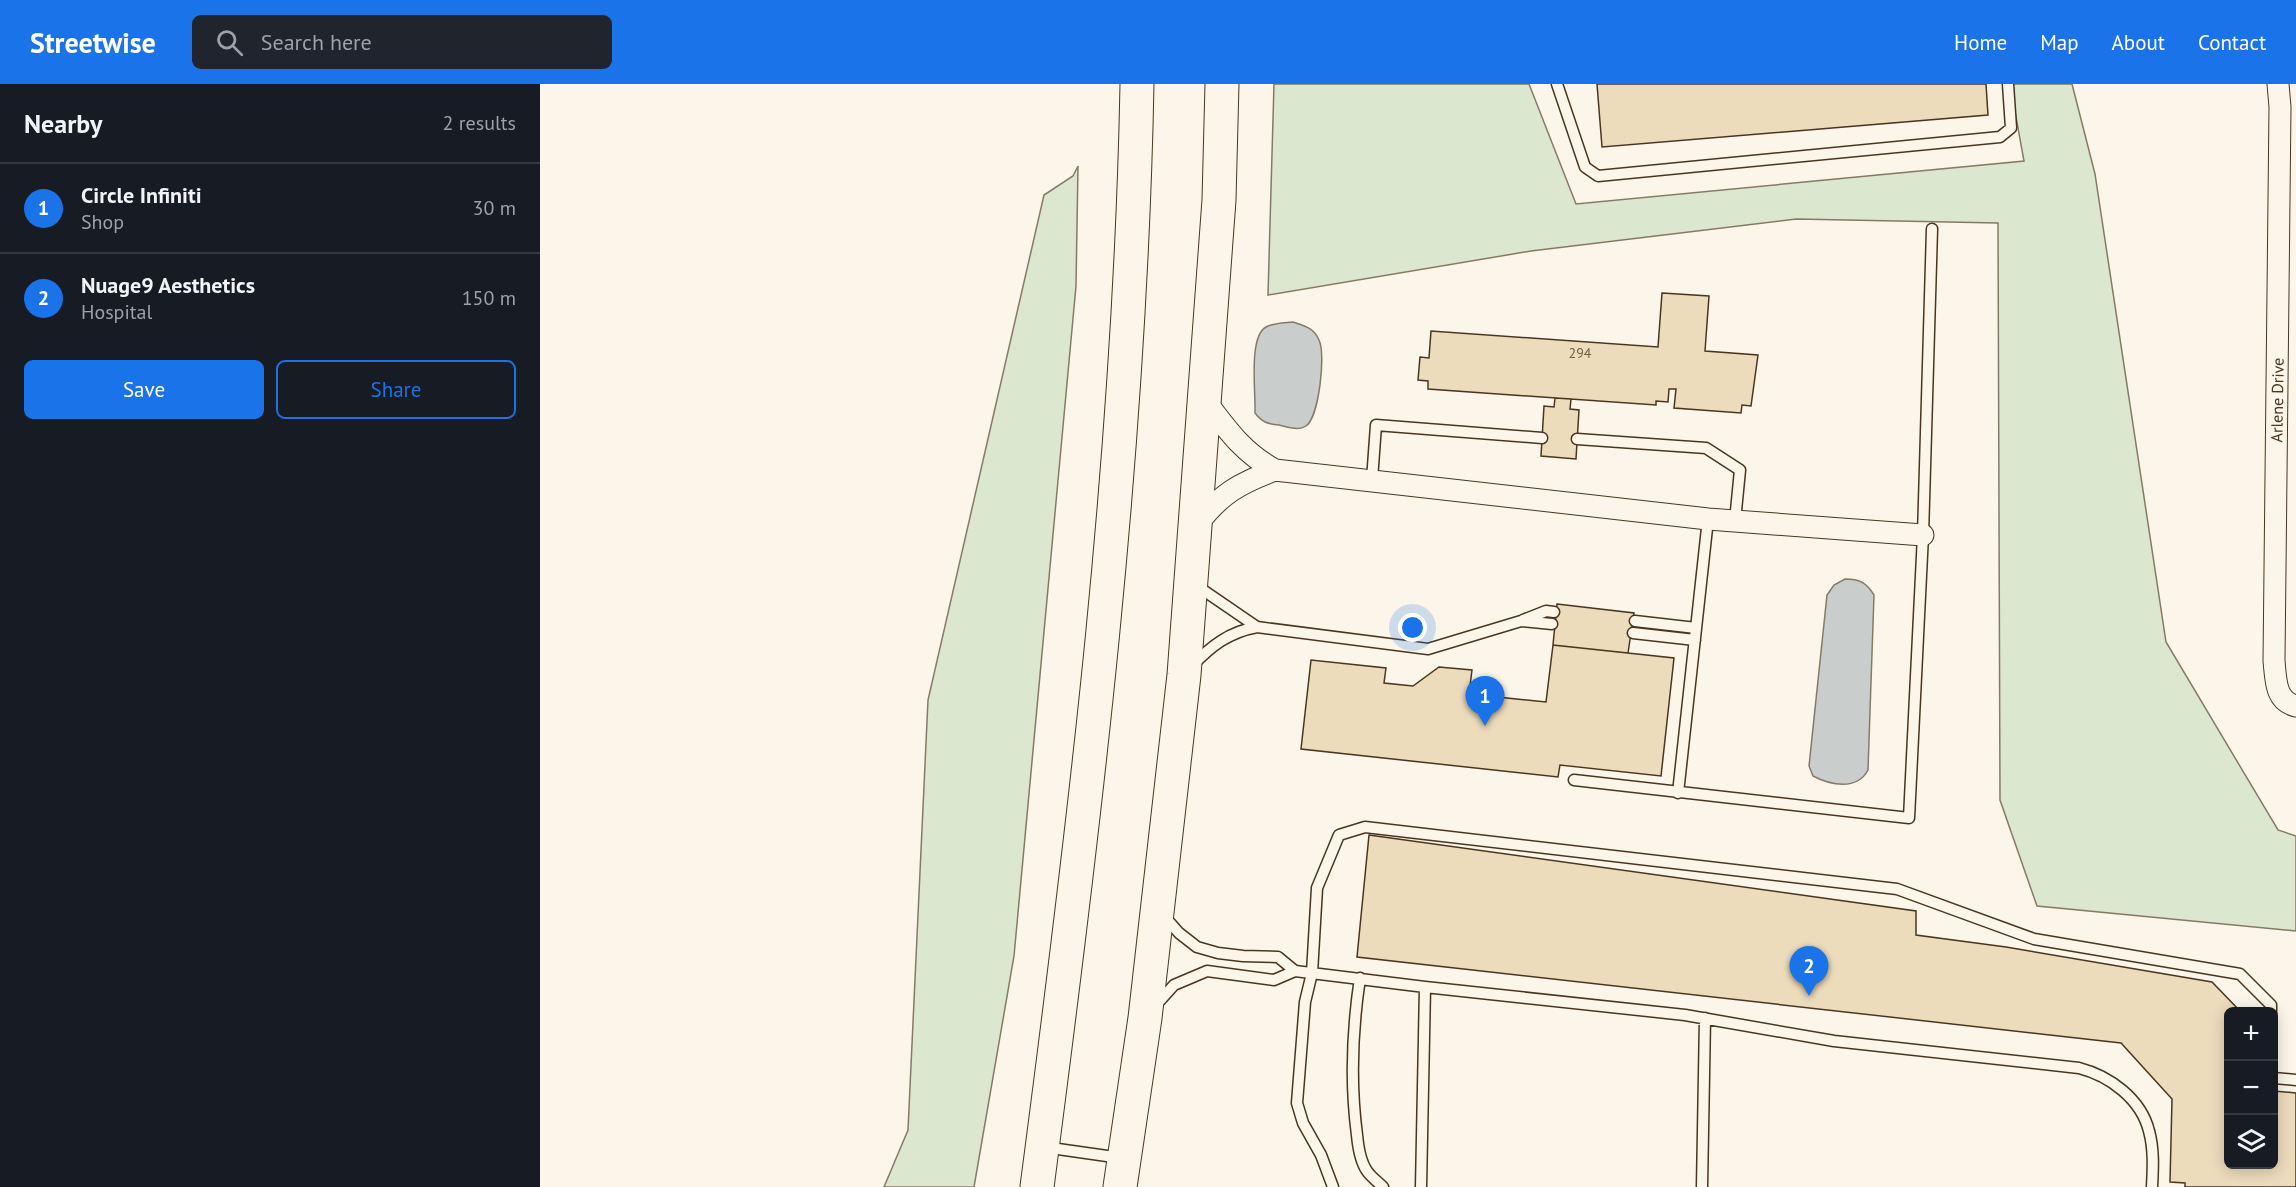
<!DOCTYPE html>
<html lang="en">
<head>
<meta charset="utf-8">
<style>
	body { margin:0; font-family:"PT Sans",sans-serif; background:#20242c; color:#f1f3f6 }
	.controls { position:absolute; right:18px; bottom:18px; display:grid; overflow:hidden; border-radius:9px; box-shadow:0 3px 15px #0003 }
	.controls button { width:54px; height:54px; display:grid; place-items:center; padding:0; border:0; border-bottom:2px solid #363941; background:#171b24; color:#f1f3f6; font:30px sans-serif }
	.you { position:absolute; left:873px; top:544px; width:21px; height:21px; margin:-15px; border:4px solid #fff; border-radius:50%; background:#1a73e8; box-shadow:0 0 0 9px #1a73e833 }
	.badge { display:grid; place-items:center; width:39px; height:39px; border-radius:50%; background:#1a73e8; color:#fff; font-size:20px; font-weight:700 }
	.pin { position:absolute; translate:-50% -50px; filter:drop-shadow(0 2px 3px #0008) }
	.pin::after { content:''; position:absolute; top:32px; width:21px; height:18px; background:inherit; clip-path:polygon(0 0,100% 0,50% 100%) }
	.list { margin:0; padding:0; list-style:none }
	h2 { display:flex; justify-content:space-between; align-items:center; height:78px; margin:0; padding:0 24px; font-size:26px }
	h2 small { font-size:20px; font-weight:400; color:#9ea1a6 }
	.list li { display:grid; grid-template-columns:39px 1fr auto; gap:18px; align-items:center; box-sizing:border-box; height:90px; padding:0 24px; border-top:2px solid #363941 }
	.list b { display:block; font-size:22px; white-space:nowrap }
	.list p { margin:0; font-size:20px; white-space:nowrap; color:#9ea1a6 }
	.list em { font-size:20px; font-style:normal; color:#9ea1a6 }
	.actions { display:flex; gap:12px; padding:18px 24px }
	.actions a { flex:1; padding:14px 0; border:2px solid #1a73e8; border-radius:9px; text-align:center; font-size:21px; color:#1a73e8 }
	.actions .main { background:#1a73e8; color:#fff }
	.icon { flex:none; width:33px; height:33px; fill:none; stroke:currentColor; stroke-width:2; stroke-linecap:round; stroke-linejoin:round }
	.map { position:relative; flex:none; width:1756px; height:1103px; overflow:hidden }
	header { display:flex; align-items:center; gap:36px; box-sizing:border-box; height:84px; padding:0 30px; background:#1a73e8; color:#fff }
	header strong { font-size:28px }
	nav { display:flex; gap:33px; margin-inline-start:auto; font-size:21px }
	.search { width:420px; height:54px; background:#20242c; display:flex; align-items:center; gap:15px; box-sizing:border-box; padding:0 21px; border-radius:9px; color:#9ea1a6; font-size:22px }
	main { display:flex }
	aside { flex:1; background:#171b24 }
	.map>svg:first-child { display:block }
	.green { fill:#dce7d0; stroke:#887966; stroke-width:1.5 }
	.water { fill:#c9cecd; stroke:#887966; stroke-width:1.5 }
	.building { fill:#ecdcbc; stroke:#4a3520; stroke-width:1.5 }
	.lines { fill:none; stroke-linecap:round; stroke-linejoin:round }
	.service-casing { stroke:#4a3520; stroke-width:13 }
	.minor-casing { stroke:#4a3520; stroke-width:23 }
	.trunk-casing { stroke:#4a3520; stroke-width:35 }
	.service { stroke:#fbf6e9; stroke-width:10 }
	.minor { stroke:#fbf6e9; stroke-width:21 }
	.trunk { stroke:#fbf6e9; stroke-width:33 }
	.labels { text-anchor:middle; stroke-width:4.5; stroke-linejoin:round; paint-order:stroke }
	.number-label { font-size:14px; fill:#725f47 }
	.street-label { font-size:16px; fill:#4a3520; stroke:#fbf6e9 }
</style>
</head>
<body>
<header>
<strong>Streetwise</strong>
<div class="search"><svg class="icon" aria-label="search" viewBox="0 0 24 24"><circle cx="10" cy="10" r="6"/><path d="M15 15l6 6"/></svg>Search here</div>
<nav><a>Home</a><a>Map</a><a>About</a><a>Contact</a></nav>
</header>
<main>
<aside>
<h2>Nearby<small>2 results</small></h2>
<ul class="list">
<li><span class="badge">1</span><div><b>Circle Infiniti</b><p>Shop</p></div><em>30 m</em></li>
<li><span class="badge">2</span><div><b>Nuage9 Aesthetics</b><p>Hospital</p></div><em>150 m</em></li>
</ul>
<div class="actions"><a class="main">Save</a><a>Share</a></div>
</aside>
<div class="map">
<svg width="1756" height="1103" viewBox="0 0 1756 1103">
	<rect width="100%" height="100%" fill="#fbf6e9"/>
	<!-- green -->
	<path class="green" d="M734,0H989L1036,120L1484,77L1470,0H1532L1555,90L1626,558L1738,746L1756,752V847L1497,822L1460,716L1458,139L1256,135L991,167L728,211Z
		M538,82L536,202L474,872L434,1103H344L368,1046L388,616L504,111L533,92Z"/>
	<!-- water -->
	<path class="water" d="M753,238C765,242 774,244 779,256C786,270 779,333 766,342C759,347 747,343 739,341C727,340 722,338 715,329C716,310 708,253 726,243C733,239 745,239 753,238Z
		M1305,495C1319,495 1326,498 1334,511L1328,686C1317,707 1290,701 1273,692L1269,682L1287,511L1294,501Z"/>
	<!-- building -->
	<path class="building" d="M1057,0H1446L1448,31L1062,63Z
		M1122,209L1169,212L1165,267L1218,271L1211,322L1202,321L1201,329L1134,324L1136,305H1129L1128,318L1116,317V321L888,305V297L878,296L880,273L889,274L891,247L1118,263Z
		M1015,314L1031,315L1030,325L1039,326L1036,375L1001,372L1004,322L1014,323Z
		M1017,520L1094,529L1088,569L1013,561Z
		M1013,561L1134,574L1121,692L1020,681L1018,693L761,665L771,576L846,584L844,599L873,602L899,583L932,586L929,610L1006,618Z
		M829,751L1376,827V851L1466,863L1672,898L1701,928H1688V1080H1734V1007L1756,1009V1103H1645V1099L1630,1098L1632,1015L1581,959L817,873Z"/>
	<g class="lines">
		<defs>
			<path id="service" d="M1017,0L1045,83L1058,92L1460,53L1471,44L1468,0
				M1037,355L1166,364L1200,386L1195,437
				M832,396L836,341L1002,354
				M658,498L663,506L717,543
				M983,536L1006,527L1014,528
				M1095,537L1156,544
				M1093,549L1155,556
				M652,582C671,562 689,548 717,543L888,565L981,537L1012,540
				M1034,696L1369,734L1383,451L1392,145
				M1138,709L1168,435
				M624,832L639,849L657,863L678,869L703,872L738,873L755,887L885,903L1145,931L1294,957L1539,984C1570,992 1601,1015 1609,1047C1614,1065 1613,1084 1612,1103
				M820,894C812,947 810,998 817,1051C818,1062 820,1077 827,1087C831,1093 838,1098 843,1103
				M616,921L634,901L667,887L734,896L755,887
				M1734,994L1756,996
				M504,1063L581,1074
				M793,1103L781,1071L763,1039L757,1019L765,918L772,889L777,804L799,751L825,743L1357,805L1494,855L1700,890L1731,921V928
				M881,1103L885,903
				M1162,1103L1165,934"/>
			<path id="minor" d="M1738,0L1740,23L1734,577C1736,596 1735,617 1756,622
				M664,315C686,344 702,368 735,386L1168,435L1383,451
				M657,441C680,410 700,399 735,386"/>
			<path id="trunk" d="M497,1103C545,737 590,369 597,0
				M580,1103L605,934L644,591L679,116L682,0"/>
		</defs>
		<!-- service casing -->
		<use href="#service" class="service-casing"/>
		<!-- minor casing -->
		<use href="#minor" class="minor-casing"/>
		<!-- trunk casing -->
		<use href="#trunk" class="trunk-casing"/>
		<!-- service -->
		<use href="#service" class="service"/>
		<!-- minor -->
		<use href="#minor" class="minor"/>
		<!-- trunk -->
		<use href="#trunk" class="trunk"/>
	</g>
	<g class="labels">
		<!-- number labels -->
		<g class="number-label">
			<text x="1040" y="274">294</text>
		</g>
		<!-- street labels -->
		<g class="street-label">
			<text transform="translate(1737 316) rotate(-89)" y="6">Arlene Drive</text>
		</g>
	</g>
</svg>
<div class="controls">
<button>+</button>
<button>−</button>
<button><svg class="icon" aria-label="layers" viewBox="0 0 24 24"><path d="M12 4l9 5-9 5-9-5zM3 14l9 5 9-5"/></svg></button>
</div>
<div class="you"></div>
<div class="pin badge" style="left:945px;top:642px">1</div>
<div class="pin badge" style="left:1269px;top:912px">2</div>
</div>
</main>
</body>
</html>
